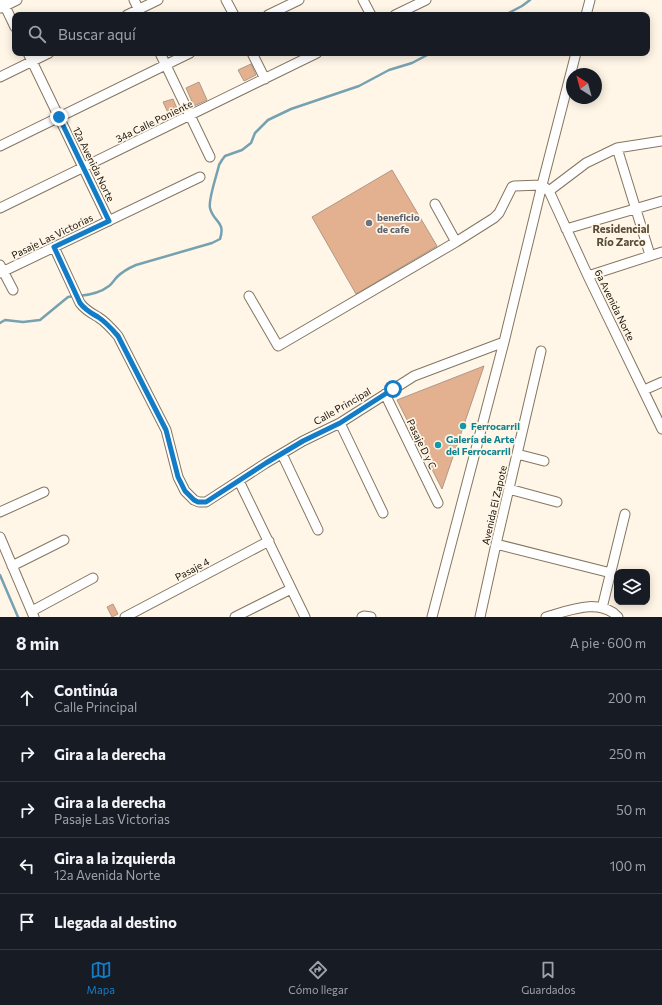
<!DOCTYPE html>
<html lang="es">
<head>
<meta charset="utf-8">
<style>
	body { margin:0; font-family:Commissioner,sans-serif; background:#242831; color:#f1f3f6 }
	.controls { position:absolute; right:12px; bottom:12px; display:grid; overflow:hidden; border-radius:8px; box-shadow:0 2px 10px #0003 }
	.controls button { width:36px; height:36px; display:grid; place-items:center; padding:0; border:0; border-bottom:1px solid #363941; background:#171b24; color:#f1f3f6; font:20px sans-serif }
	.compass { position:absolute; left:566px; top:68px; width:36px; height:36px; border-radius:50%; background:#171b24; box-shadow:0 2px 10px #0003; rotate:324deg }
	.stop { position:absolute; width:12px; height:12px; margin:-9px; border:3px solid #127cc6; border-radius:50%; background:#fff }
	.stop.end { background:#127cc6; border-color:#fff; box-shadow:0 1px 4px #0008 }
	.list { margin:0; padding:0; list-style:none }
	h2 { display:flex; justify-content:space-between; align-items:center; height:52px; margin:0; padding:0 16px; font-size:17px }
	h2 small { font-size:13px; font-weight:400; color:#9ea1a6 }
	.list li { display:grid; grid-template-columns:26px 1fr auto; gap:12px; align-items:center; box-sizing:border-box; height:56px; padding:0 16px; border-top:1px solid #363941 }
	.list b { display:block; font-size:15px; white-space:nowrap }
	.list p { margin:0; font-size:13px; white-space:nowrap; color:#9ea1a6 }
	.list em { font-size:13px; font-style:normal; color:#9ea1a6 }
	.icon { flex:none; width:22px; height:22px; fill:none; stroke:currentColor; stroke-width:2; stroke-linecap:round; stroke-linejoin:round }
	.map { position:relative; flex:none; width:662px; height:617px; overflow:hidden }
	.search { position:absolute; background:#171b24; box-shadow:0 2px 10px #0003; left:12px; right:12px; top:12px; height:44px; display:flex; align-items:center; gap:10px; box-sizing:border-box; padding:0 14px; border-radius:8px; color:#9ea1a6; font-size:15px }
	.sheet { height:332px; background:#171b24 }
	nav { display:flex; justify-content:space-around; align-items:center; box-sizing:border-box; height:56px; border-top:1px solid #363941; background:#171b24; font-size:11px; color:#9ea1a6 }
	nav a { display:grid; justify-items:center; gap:2px }
	nav .on { color:#127cc6 }
	.map>svg:first-child { display:block }
	.lines { fill:none; stroke-linecap:round; stroke-linejoin:round }
	.stream { stroke:#76a1b1; stroke-width:2.5 }
	.building { fill:#e3b18f; stroke:#af9888 }
	.minor-casing { stroke:#847661; stroke-width:11 }
	.minor { stroke:#fff; stroke-width:9 }
	.route { stroke:#127cc6; stroke-width:5 }
	.worship-dot { fill:#6b7280; stroke:#fff6e7; stroke-width:1.5 }
	.culture-dot { fill:#0f9aa8; stroke:#fff6e7; stroke-width:1.5 }
	.labels { text-anchor:middle; stroke-width:3.5; stroke-linejoin:round; paint-order:stroke }
	.street-label { font-size:10px; fill:#151008; stroke:#fff6e7 }
	.worship-label { font-size:10px; font-weight:bold; fill:#5b616d; stroke:#fff6e7; text-anchor:start }
	.culture-label { font-size:10px; font-weight:bold; fill:#0d838f; stroke:#fff6e7; text-anchor:start }
	.neighbourhood-label { font-size:11px; font-weight:bold; fill:#584b37; stroke:#fff6e7 }
</style>
</head>
<body>
<div class="map">
<svg width="662" height="617" viewBox="0 0 662 617">
	<rect width="100%" height="100%" fill="#fff6e7"/>
	<g class="lines">
		<!-- stream -->
		<path class="stream" d="M505,15L522,6L530,0
			M79,296C90,295 100,293 109,286C112,284 114,280 117,277C123,271 129,268 136,265L212,243L220,239C226,221 213,222 210,208C208,199 217,175 219,165L222,160L225,156L242,150L251,143L255,133L268,120L291,109L359,86L389,70L412,63L431,53
			M0,323L5,320L23,322L40,320L68,297L74,296
			M0,575L18,617"/>
	</g>
	<!-- building -->
	<path class="building" d="M251,64L256,75L244,81L238,70Z
		M199,82L207,100L194,106L186,88Z
		M173,99L179,113L170,117L163,102Z
		M392,170L437,246L356,294L312,217Z
		M484,366L442,489L397,400Z
		M113,604L118,614L112,617L107,607Z"/>
	<g class="lines">
		<defs>
			<path id="minor" d="M2,0L15,27
				M134,0L141,14
				M226,0L234,15
				M363,0L371,15
				M1,8L17,0
				M127,15L158,0
				M268,15L299,0
				M395,15L426,0
				M586,15L590,0
				M28,53L109,221
				M160,53L210,157
				M252,53L265,79
				M0,77L49,53
				M0,146L190,53
				M617,148L650,255
				M549,191L586,163L617,148L662,141
				M435,204L456,242
				M0,208L317,53
				M566,229L662,201
				M54,247L80,303C85,310 91,313 98,317C106,322 112,329 118,336L166,430L178,477L185,491L194,500L199,502H206L266,463L303,441L340,423L414,376L504,342
				M0,265L13,290
				M0,273L200,177
				M588,276L662,252
				M249,296L278,346L456,242L494,218L499,213L512,187L514,186L542,185L549,191L588,276L662,429
				M644,390L662,382
				M385,394L438,503
				M340,423L383,513
				M282,454L318,530
				M517,454L544,461
				M239,481L305,617
				M509,489L557,502
				M0,512L44,492
				M0,537L34,617
				M496,544L611,573
				M12,566L64,540
				M602,608L625,514
				M32,611L93,578
				M125,617L269,541
				M235,617L291,589
				M362,617L364,616L371,617
				M432,617L504,342L542,185L576,53
				M480,617L496,544L541,351
				M546,617C568,611 599,597 618,617"/>
		</defs>
		<!-- minor casing -->
		<use href="#minor" class="minor-casing"/>
		<!-- minor -->
		<use href="#minor" class="minor"/>
	</g>
	<g class="lines">
		<!-- route -->
		<path class="route" d="M59,117L109,221L54,247L80,303C85,310 91,313 98,317C106,322 112,329 118,336L166,430L178,477L185,491L194,500L198,502H206L266,463L303,441L340,423L393,389"/>
	</g>
	<!-- markers -->
	<circle class="worship-dot" cx="369" cy="223" r="4"/>
	<g class="culture-dot">
		<circle cx="463" cy="426" r="4"/>
		<circle cx="438" cy="445" r="4"/>
	</g>
	<g class="labels">
		<!-- street labels -->
		<g class="street-label">
			<text transform="translate(154 121) rotate(-26)" y="4">34a Calle Poniente</text>
			<text transform="translate(94 164) rotate(64)" y="4">12a Avenida Norte</text>
			<text transform="translate(52 236) rotate(-26)" y="4">Pasaje Las Victorias</text>
			<text transform="translate(615 305) rotate(64)" y="4">6a Avenida Norte</text>
			<text transform="translate(342 406) rotate(-30)" y="4">Calle Principal</text>
			<text transform="translate(422 444) rotate(64)" y="4">Pasaje D y C</text>
			<text transform="translate(494 505) rotate(-77)" y="4">Avenida El Zapote</text>
			<text transform="translate(192 569) rotate(-28)" y="4">Pasaje 4</text>
		</g>
		<!-- worship labels -->
		<g class="worship-label">
			<text x="377" y="221">beneficio<tspan x="377" dy="12">de cafe</tspan></text>
		</g>
		<!-- culture labels -->
		<g class="culture-label">
			<text x="471" y="430">Ferrocarril</text>
			<text x="446" y="443">Galería de Arte<tspan x="446" dy="12">del Ferrocarril</tspan></text>
		</g>
		<!-- neighbourhood labels -->
		<g class="neighbourhood-label">
			<text x="621" y="233">Residencial<tspan x="621" dy="13">Río Zarco</tspan></text>
		</g>
	</g>
</svg>
<div class="controls">
<button><svg class="icon" aria-label="layers" viewBox="0 0 24 24"><path d="M12 4l9 5-9 5-9-5zM3 14l9 5 9-5"/></svg></button>
</div>
<svg class="compass" viewBox="-18 -18 36 36"><path d="M0-13l5 13h-10z" fill="#e53935"/><path d="M0 13l5-13h-10z" fill="#9ea1a6"/></svg>
<div class="stop" style="left:393px;top:389px"></div>
<div class="stop end" style="left:59px;top:117px"></div>
<div class="search"><svg class="icon" aria-label="search" viewBox="0 0 24 24"><circle cx="10" cy="10" r="6"/><path d="M15 15l6 6"/></svg>Buscar aquí</div>
</div>
<section class="sheet">
<h2>8 min<small>A pie · 600 m</small></h2>
<ul class="list">
<li><svg class="icon" aria-label="ahead" viewBox="0 0 24 24"><path d="M12 20V5M6 11l6-6 6 6"/></svg><div><b>Continúa</b><p>Calle Principal</p></div><em>200 m</em></li>
<li><svg class="icon" aria-label="right" viewBox="0 0 24 24"><path d="M7 20v-9h11M14 6l5 5-5 5"/></svg><div><b>Gira a la derecha</b></div><em>250 m</em></li>
<li><svg class="icon" aria-label="right" viewBox="0 0 24 24"><path d="M7 20v-9h11M14 6l5 5-5 5"/></svg><div><b>Gira a la derecha</b><p>Pasaje Las Victorias</p></div><em>50 m</em></li>
<li><svg class="icon" aria-label="left" viewBox="0 0 24 24"><path d="M17 20v-9H6M10 6l-5 5 5 5"/></svg><div><b>Gira a la izquierda</b><p>12a Avenida Norte</p></div><em>100 m</em></li>
<li><svg class="icon" aria-label="arrive" viewBox="0 0 24 24"><path d="M6 21V4h12l-3 4 3 4H6"/></svg><div><b>Llegada al destino</b></div></li>
</ul>
</section>
<nav>
<a class="on"><svg class="icon" aria-label="map" viewBox="0 0 24 24"><path d="M3 6l6-2 6 2 6-2v14l-6 2-6-2-6 2zM9 4v14M15 6v14"/></svg>Mapa</a>
<a><svg class="icon" aria-label="directions" viewBox="0 0 24 24"><path d="M12 3l9 9-9 9-9-9zM9 14v-3h6M13 9l2 2-2 2"/></svg>Cómo llegar</a>
<a><svg class="icon" aria-label="saved" viewBox="0 0 24 24"><path d="M7 4h10v16l-5-4-5 4z"/></svg>Guardados</a>
</nav>
</body>
</html>
